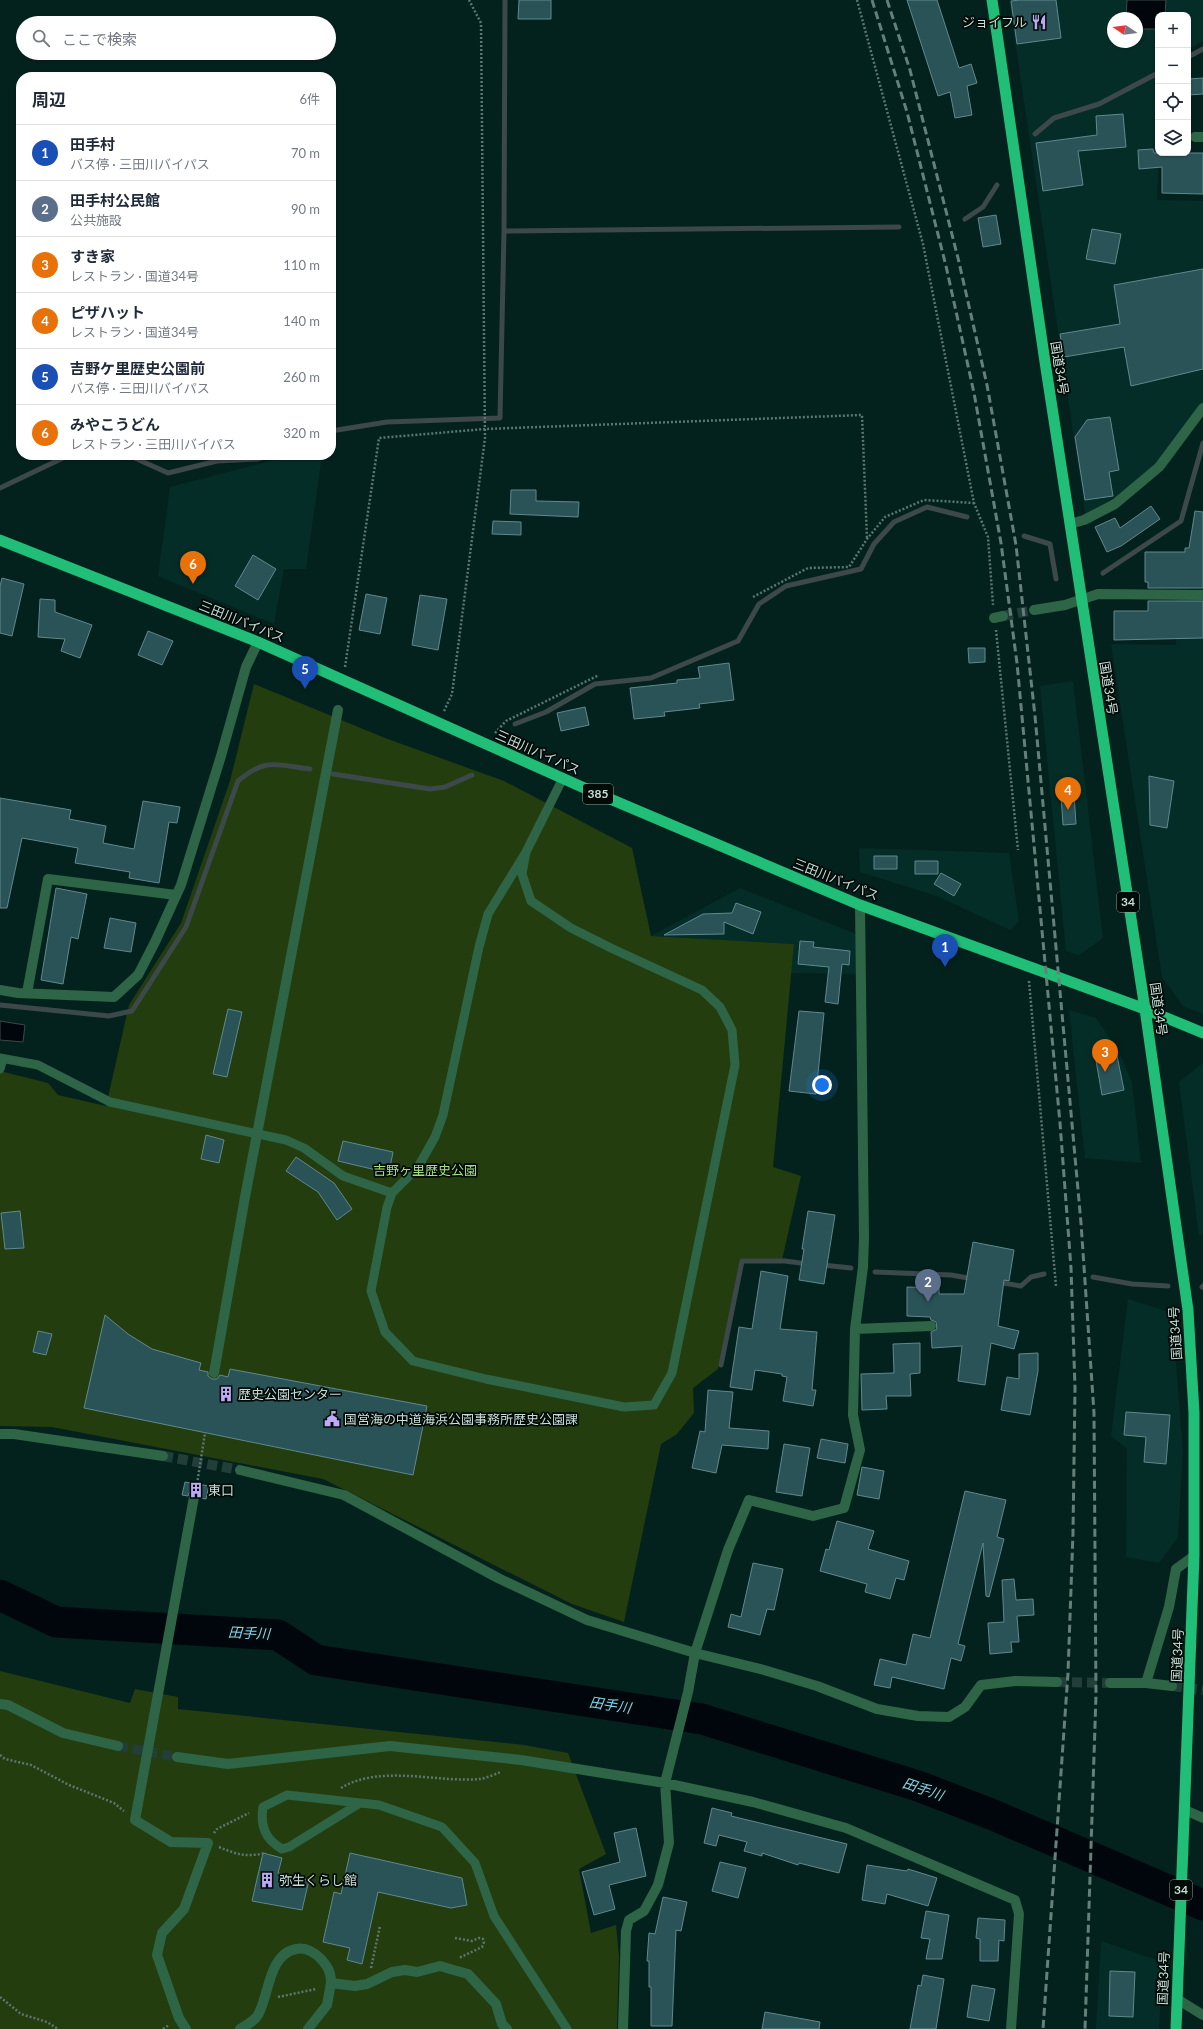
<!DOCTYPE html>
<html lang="ja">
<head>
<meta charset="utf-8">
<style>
	body { margin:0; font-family:Lato,"Noto Sans JP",sans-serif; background:#f6f6f7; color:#1f2937 }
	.controls { position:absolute; right:12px; top:12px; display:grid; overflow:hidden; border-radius:8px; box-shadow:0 1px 3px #0004 }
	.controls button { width:36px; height:36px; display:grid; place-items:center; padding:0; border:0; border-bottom:1px solid #e0e1e3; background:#fff; color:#1f2937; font:20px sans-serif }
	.compass { position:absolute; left:1107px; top:12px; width:36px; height:36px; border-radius:50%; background:#fff; box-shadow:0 1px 3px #0004; rotate:283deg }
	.you { position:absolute; left:822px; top:1085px; width:14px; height:14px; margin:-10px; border:3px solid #fff; border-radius:50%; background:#1a73e8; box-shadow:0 0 0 6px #1a73e833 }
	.badge { display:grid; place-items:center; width:26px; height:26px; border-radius:50%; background:#66638c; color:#fff; font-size:13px; font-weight:700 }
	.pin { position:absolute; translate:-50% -33px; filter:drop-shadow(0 1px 2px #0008) }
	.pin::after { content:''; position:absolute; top:21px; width:14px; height:12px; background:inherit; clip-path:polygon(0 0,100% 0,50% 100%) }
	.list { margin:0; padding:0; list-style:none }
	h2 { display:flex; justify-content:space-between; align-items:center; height:52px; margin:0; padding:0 16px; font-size:17px }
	h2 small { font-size:13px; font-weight:400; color:#747a83 }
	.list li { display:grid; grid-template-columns:26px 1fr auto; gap:12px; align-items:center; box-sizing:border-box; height:56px; padding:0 16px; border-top:1px solid #e0e1e3 }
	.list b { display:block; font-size:15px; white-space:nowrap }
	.list p { margin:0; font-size:13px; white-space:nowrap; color:#747a83 }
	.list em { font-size:13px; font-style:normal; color:#747a83 }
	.icon { flex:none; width:22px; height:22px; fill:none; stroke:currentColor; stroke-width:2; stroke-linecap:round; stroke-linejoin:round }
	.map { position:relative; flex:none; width:1203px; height:2029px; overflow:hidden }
	.search { position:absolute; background:#fff; box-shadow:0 1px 3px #0004; left:16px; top:16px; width:320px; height:44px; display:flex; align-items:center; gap:10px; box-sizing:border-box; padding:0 14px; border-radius:22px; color:#747a83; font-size:15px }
	.panel { position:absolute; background:#fff; box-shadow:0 1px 3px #0004; left:16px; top:72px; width:320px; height:388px; border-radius:16px }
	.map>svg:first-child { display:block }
	.built { fill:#042d27; fill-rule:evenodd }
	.green { fill:#233d0e }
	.water { fill:#00070c; stroke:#3c484a }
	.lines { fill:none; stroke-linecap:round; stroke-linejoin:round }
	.stream { stroke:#3c484a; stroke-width:5 }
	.river { stroke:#00070c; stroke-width:31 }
	.building { fill:#2a5357; stroke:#5f898d }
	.minor-tunnel { stroke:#223e39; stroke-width:10; stroke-dasharray:10 5; stroke-linecap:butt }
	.path { stroke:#5c7671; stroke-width:2.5; stroke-dasharray:2 2; stroke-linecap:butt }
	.service { stroke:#2e6546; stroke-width:9 }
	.pedestrian { stroke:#2e6546; stroke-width:10 }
	.minor { stroke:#2e6546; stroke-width:10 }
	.trunk { stroke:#20be76; stroke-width:11 }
	.rail { stroke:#657f7a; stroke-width:3; stroke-dasharray:8 4; stroke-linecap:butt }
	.labels { text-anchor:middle; stroke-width:3.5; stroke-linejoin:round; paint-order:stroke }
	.shield { fill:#000a07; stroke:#8d9e9a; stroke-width:1 }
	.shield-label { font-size:12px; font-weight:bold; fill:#c9ded9 }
	.poi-label { font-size:13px; fill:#c9ded9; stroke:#000a07; text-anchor:start }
	.street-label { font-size:13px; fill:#c9ded9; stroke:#000a07 }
	.park-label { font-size:13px; fill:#a6e17c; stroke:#000a07 }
	.water-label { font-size:14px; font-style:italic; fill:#87d3f2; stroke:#000a07 }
</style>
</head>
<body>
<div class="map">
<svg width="1203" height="2029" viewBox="0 0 1203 2029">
	<rect width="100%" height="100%" fill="#04221d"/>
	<!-- built -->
	<path class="built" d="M1009,0H1203V41L1188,50V15H1158L1159,153L1157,200L1203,201V416L1166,468L1087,526ZM1113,18H1137V42H1113Z
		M294,455H322L306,569H284L274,624L158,576L170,487Z
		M1177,597L1203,599V1014L1183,1006L1162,977L1111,644L1176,645Z
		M1073,681L1103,938L1079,955L1066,951L1040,686Z
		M859,848L1009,853L1019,921L1010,930L937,896L860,872Z
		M740,888L856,934V974L791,973L794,944L651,936Z
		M1069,1010L1096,1018L1118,1050L1132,1082L1141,1163L1085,1158Z
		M1203,1063V1234L1199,1236L1179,1082Z
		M1128,1299L1172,1313L1183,1451L1178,1537L1159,1563L1126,1557L1127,1449L1111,1436Z
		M1101,1941L1163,1962L1159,2029H1096Z"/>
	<!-- green -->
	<path class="green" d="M254,684L385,738L504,781L632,848L651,936L794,944L773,1167L801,1176L782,1260H740L718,1369L693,1388L694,1413L677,1434L661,1444L624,1622L572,1604L323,1479L52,1427L0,1426V1071L48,1083L58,1095L106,1106L129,1005L181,923L230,781Z
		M0,1671L130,1703L135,1689L178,1697V1709L524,1745L568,1753L606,1854L579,1869L591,1933L616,1925L619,1957L617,2029H0Z"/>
	<!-- water -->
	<path class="water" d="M1127,0H1166L1165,15H1158V29H1137V18H1126Z
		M0,1021L25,1025L23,1042L0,1040Z"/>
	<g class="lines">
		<!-- stream -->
		<path class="stream" d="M1188,57L1203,49
			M1035,134L1054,118L1099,104L1158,73
			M965,219L983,207L997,185
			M504,231L899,227
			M331,431L387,422L500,418L504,231L505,0
			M128,455L168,473L217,461L258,459L269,455
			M0,488L65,457L78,455
			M1024,536L1050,544L1056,579
			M1103,573L1181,521L1203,443
			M515,724L546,712L595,684L651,678L738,641L759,604L786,586L861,569L874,544L894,522L927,507L967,517
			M333,774L430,789L445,787L472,775
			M0,1005L109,1016L132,1011L186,927L238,781C267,757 275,765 310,769
			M822,1265L851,1268
			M875,1272L951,1275L974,1279
			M1093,1277L1132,1284L1168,1286
			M997,1282L1021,1286L1031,1277L1044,1274
			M1202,1287L1203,1286
			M721,1365L742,1261H785L808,1264"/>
		<!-- river -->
		<path class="river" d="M0,1595L56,1622L278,1635L316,1660L702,1719L918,1786L991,1814L1203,1905"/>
	</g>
	<!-- building -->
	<path class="building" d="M519,0H551V19H518Z
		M907,0H937L959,68L971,64L977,83L967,86L972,115L955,118L950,92L938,96Z
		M1020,0H1056L1061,38L1017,44L1011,1Z
		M1203,78V94L1188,95V79Z
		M1123,114L1126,147L1078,151L1083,185L1043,191L1036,143L1097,135L1096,116Z
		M1153,149L1154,153H1203V194L1162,193V167L1139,169L1138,150Z
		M996,215L1001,244L983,247L978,218Z
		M1092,229L1121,234L1115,264L1086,259Z
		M1203,269V369L1131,386L1124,347L1064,357L1060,334L1120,324L1114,285Z
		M1110,417L1119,470L1109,472L1113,496L1085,500L1075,437L1087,420Z
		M511,490H536V501L579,502L578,517L510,514Z
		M1151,506L1160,519L1121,546L1107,552L1095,527L1115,518L1120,528Z
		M1195,511L1203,512V588H1148V582H1145V552H1185V548H1189Z
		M493,521L521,522V535L492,534Z
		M253,555L276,569L258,600L235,586Z
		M2,578L24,584L12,636L0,633V586Z
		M366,594L387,598L380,634L359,630Z
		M420,595L447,599L438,650L412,645Z
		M40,599L55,600V612L92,625L80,658L61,651L65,639L38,637Z
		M1148,601H1203V638L1114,640V611H1148Z
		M148,631L173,641L162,665L138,655Z
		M968,648H985V662L969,663Z
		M729,663L734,700L699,704L700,708L664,712L665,716L634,719L630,688L677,683V680L700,678L698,667Z
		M585,707L589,725L561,731L557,713Z
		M1149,776L1174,781L1167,828L1150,825Z
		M1074,794L1076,824L1063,825L1061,795Z
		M0,798L71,810L69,819L106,826L103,843L134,849L143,801L180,807L177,823L169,822L159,883L129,878L130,872L75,863L78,848L22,838L7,908H0Z
		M874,856H897V869H874Z
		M915,861H938V874H915Z
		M941,873L961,884L954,896L934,884Z
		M56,888L87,894L78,939L71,937L63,984L41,980Z
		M736,903L761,912L753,934L724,922V934L664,935L703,914L732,913Z
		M110,918L136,923L131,952L104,948Z
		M800,941L814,942L813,947L850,951L849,965L842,964L838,1004L825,1002L829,967L798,964Z
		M228,1009L242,1012L227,1077L213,1074Z
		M799,1011L824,1013L816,1094L789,1091Z
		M1116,1051L1124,1090L1102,1095L1095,1055Z
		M206,1135L224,1140L219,1163L201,1159Z
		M343,1141L393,1152L389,1173L338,1161Z
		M296,1157L334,1183L352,1209L337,1220L318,1192L286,1171Z
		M20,1211L24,1248L5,1249L1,1213Z
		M808,1211L835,1215L824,1284L799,1280L804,1249H802Z
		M973,1242L1014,1250L1009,1281L1004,1280L998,1326L1019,1331L1014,1349L991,1343L985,1385L958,1381L962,1346L932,1348L931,1332L937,1329L936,1322L931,1320L930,1317L907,1316V1287L939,1288V1294H964Z
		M761,1271L788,1276L780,1329L817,1332L812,1390H816L813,1406L783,1401L787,1377L782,1376V1374L755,1370L752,1390L730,1387L739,1327L752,1329Z
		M105,1315L128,1334L152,1349L201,1363L199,1370L208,1372V1376L212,1379H217L220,1375L228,1377L230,1369L427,1406L413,1475L84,1408Z
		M38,1331L52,1334L46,1355L33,1352Z
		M920,1343V1373L910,1374L911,1396H886L887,1409L862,1410L861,1374L894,1373L893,1344Z
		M1038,1353V1371L1030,1415L1001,1410L1007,1377L1019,1379V1354Z
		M708,1390L733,1392L729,1428L769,1431L768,1449L722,1445L716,1473L692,1468L700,1431L705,1432Z
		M1126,1412L1170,1415L1166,1464L1144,1462L1146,1437L1124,1435Z
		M821,1439L848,1444L845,1463L817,1458Z
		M784,1444L810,1448L802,1496L776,1492Z
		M862,1467L884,1471L879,1499L857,1495Z
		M185,1482L209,1486L206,1499L200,1498L198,1492L195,1491L189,1493L188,1496L182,1495Z
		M965,1491L1006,1500L997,1537L1004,1539L989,1597L986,1596L983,1543L958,1644L965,1646L961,1661L951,1658L944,1689L892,1677L890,1688L874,1685L880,1659L906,1665L913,1634L930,1638Z
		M837,1521L874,1531L868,1549L909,1561L904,1580L896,1578L890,1599L865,1592L867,1584L820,1571L826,1549L829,1550Z
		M753,1563L783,1569L774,1610L767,1609L760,1635L728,1627L731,1614L741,1617Z
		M1014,1579L1016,1600L1033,1599L1034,1615L1017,1616L1019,1642H1011L1012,1652L990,1654L988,1623L1004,1622L1002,1580Z
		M712,1808L732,1813L731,1816L847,1844L839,1873L799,1863L798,1865L762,1853V1856L744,1851L747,1842L719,1835L716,1846L704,1843Z
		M636,1828L646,1876L609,1885L615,1909L594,1915L582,1872L620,1862L614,1833Z
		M263,1853L282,1858L278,1873L309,1880L302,1910L252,1901Z
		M350,1853L462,1878L467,1905L451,1908L378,1892L362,1964L347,1960L350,1948L323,1942L334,1892L341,1894Z
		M720,1862L746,1868L738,1898L712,1891Z
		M867,1865L907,1871L908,1869L937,1878L928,1906L887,1894L885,1904L862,1900Z
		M663,1897L687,1902L681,1931L676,1930L672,2026H651V1987H649V1961H647L649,1933L655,1934Z
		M926,1911L949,1915L942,1959H926L930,1939L921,1938Z
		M978,1918L1005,1920L1004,1941L999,1940L998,1961H980V1939L976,1938Z
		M1110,1971L1135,1972L1133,2017L1109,2016Z
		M923,1975L944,1979L936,2029H910L918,1985L921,1986Z
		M972,1985L995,1989L989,2021L967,2017Z
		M765,2012L820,2022L819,2029H762Z"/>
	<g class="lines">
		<!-- minor-tunnel -->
		<path class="minor-tunnel" d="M1003,616L1034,610
			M163,1456L240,1470
			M1057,1682L1110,1683
			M1172,1686L1203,1690
			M118,1746L177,1757"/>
		<!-- path -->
		<path class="path" d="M857,0L923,244L974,503L988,537L993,605
			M753,597L808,568L849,567L867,539L885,517L924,500L974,503
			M996,630L1018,850
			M345,667L379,438L485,429L862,415L867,539
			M444,711L452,694L485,438L481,23L469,0
			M495,733L506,721L599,675
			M1029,981L1056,1286
			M197,1484L205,1433
			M0,1755L5,1759L31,1765L69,1785L114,1803L124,1811
			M341,1788C380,1764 438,1783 480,1779C487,1778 495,1774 501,1772
			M214,1833L217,1829L249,1813
			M219,1847C238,1855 246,1857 266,1853
			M455,1938L472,1941L479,1938L483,1939L484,1942L482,1947L459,1958
			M371,1968L380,1926
			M0,1997L21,2014L47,2022L58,2029
			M278,1997L316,1989
			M163,2029L169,2025"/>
		<!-- service -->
		<path class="service" d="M526,852L522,874L531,901L571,928L613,949L702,990L720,1007L732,1030L735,1065L672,1373L654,1405L624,1407L486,1379L413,1361L385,1332L371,1291L387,1207L392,1193L418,1167L435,1137L443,1115L479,947L488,914L526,852L563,778
			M0,1058L38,1065L110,1102L286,1140L304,1148L343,1176L392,1193
			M0,1069L3,1059
			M360,1803L289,1847L282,1849C265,1839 260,1826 263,1807L287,1795L379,1805L442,1827L475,1863L494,1916L567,2029"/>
		<!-- pedestrian -->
		<path class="pedestrian" d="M214,1373L245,1197L338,710
			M194,1497L135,1820L171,1842L208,1843
			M186,2029L179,2018L157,1955L162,1933L184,1909L208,1843
			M240,2029C247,2025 256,2020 259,2013C269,1994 269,1954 296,1949C306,1947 314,1952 321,1959C328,1967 331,1972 331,1983L355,1986L367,1984L392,1972L405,1970L417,1972L440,1966L450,1969L468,1974L496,2004L502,2024L507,2029
			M308,2029L327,2005L331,1983"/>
		<!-- minor -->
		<path class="minor" d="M1195,137H1203
			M1070,524L1084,520L1115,504L1159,467L1203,408
			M1034,610L1065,605L1098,594L1203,595
			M994,618L1003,616
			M0,990L18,993L114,997L138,975L155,942L181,885L221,756L246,667L258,642
			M27,993L48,879L176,895
			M855,1329L931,1326
			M0,1434H14L163,1456
			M240,1470L344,1495L498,1578L587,1620L695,1653L764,1670L817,1686L877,1709L918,1716L949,1717L965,1707L981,1685L1015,1681L1057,1682
			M1110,1683H1146L1172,1686
			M1146,1683L1169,1607L1176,1569L1194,1556
			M0,1704L8,1705L63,1733L118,1746
			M177,1757L228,1764L390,1746L521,1760L665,1783L753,1802L846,1828L1015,1900L1019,1914L1011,2029
			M1185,1810L1203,1818
			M1177,1999L1203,2015
			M623,2029L626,1931L629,1920L644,1911L658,1885L669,1843L665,1783L688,1692L695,1653L728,1550L749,1500L813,1516L844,1508L860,1450L853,1415L855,1329L863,1267L864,1238L860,905"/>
		<!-- trunk -->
		<path class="trunk" d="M992,0L1045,362L1145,1009L1188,1310L1194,1413V1556L1176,2029
			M0,540L258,642L582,787L860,905L1145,1009L1203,1033"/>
		<!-- rail -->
		<path class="rail" d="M872,0L907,112L946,266L974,393L1001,543L1017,663L1060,1123L1071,1268L1075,1388L1073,1533L1068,1673L1043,2029
			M887,0L910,70L958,258L987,385L1016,545L1035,716L1081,1223L1094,1413L1096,1695L1085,2029"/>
	</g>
	<!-- icons -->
	<defs>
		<symbol id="restaurant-bare" viewBox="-9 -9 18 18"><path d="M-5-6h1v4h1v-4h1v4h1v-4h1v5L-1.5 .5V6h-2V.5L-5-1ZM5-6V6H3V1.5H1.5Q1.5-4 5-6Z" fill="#bda9f5" stroke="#000a07" stroke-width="2.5" paint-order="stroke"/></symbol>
		<symbol id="building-bare" viewBox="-9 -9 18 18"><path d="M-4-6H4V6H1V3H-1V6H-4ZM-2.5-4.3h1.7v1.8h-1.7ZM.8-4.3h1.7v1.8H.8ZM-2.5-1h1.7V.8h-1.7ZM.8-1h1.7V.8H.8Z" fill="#bda9f5" stroke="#000a07" stroke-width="2.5" paint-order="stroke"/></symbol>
		<symbol id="civic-bare" viewBox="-9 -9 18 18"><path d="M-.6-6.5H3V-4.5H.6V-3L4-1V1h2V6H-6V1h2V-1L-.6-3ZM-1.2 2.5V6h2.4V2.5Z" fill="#bda9f5" stroke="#000a07" stroke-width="2.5" paint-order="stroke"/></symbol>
	</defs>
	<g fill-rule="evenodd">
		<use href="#restaurant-bare" x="1028" y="11" width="22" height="22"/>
		<use href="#building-bare" x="215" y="1383" width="22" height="22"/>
		<use href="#civic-bare" x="321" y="1408" width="22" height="22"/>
		<use href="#building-bare" x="185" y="1479" width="22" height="22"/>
		<use href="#building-bare" x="256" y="1869" width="22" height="22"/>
	</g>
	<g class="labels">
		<!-- shield labels -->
		<g class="shield">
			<rect x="583" y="784" width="30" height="20" rx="3"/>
			<rect x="1117" y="892" width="22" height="20" rx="3"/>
			<rect x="1170" y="1880" width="22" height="20" rx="3"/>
		</g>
		<g class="shield-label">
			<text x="598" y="798">385</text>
			<text x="1128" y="906">34</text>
			<text x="1181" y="1894">34</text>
		</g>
		<!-- poi labels -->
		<g class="poi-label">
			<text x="1027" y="27" text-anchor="end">ジョイフル</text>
			<text x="238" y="1399">歴史公園センター</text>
			<text x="344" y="1424">国営海の中道海浜公園事務所歴史公園課</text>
			<text x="208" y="1495">東口</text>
			<text x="279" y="1885">弥生くらし館</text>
		</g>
		<!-- street labels -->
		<g class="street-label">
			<text transform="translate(1060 368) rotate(81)" y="5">国道34号</text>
			<text transform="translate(242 621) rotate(22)" y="5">三田川バイパス</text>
			<text transform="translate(1109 688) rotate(81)" y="5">国道34号</text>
			<text transform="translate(538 752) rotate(24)" y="5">三田川バイパス</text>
			<text transform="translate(836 879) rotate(22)" y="5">三田川バイパス</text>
			<text transform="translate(1159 1009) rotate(82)" y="5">国道34号</text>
			<text transform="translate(1175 1333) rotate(-94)" y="5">国道34号</text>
			<text transform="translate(1177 1655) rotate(-88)" y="5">国道34号</text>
			<text transform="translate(1163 1978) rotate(-88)" y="5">国道34号</text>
		</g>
		<!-- park labels -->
		<g class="park-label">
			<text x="425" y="1175">吉野ヶ里歴史公園</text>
		</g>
		<!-- water labels -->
		<g class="water-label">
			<text transform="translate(249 1633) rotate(3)" y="5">田手川</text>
			<text transform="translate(610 1705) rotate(9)" y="5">田手川</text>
			<text transform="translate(923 1789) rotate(19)" y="5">田手川</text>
		</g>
	</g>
</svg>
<div class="controls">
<button>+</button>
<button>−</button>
<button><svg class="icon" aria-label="locate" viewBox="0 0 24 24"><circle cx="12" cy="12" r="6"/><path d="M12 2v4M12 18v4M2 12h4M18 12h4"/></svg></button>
<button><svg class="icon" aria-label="layers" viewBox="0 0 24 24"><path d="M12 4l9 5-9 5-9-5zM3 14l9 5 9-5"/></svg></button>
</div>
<svg class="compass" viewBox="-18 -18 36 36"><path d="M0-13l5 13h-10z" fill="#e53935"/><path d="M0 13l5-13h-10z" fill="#747a83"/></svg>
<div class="you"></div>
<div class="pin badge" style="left:945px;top:967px;background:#1a4fb4">1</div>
<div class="pin badge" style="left:928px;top:1302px;background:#5c6f8a">2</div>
<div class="pin badge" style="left:1105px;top:1072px;background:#e8710a">3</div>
<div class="pin badge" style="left:1068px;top:810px;background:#e8710a">4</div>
<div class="pin badge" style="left:305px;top:689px;background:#1a4fb4">5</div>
<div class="pin badge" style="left:193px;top:584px;background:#e8710a">6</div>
<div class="search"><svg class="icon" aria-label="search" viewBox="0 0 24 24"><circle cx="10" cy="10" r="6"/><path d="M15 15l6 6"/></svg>ここで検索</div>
<section class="panel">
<h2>周辺<small>6件</small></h2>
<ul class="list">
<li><span class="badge" style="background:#1a4fb4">1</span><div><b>田手村</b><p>バス停 · 三田川バイパス</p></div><em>70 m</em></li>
<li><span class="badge" style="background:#5c6f8a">2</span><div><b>田手村公民館</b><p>公共施設</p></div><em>90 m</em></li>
<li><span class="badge" style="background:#e8710a">3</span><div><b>すき家</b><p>レストラン · 国道34号</p></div><em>110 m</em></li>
<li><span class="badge" style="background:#e8710a">4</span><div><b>ピザハット</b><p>レストラン · 国道34号</p></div><em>140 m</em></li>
<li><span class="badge" style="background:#1a4fb4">5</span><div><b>吉野ケ里歴史公園前</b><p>バス停 · 三田川バイパス</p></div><em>260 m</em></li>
<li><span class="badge" style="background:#e8710a">6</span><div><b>みやこうどん</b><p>レストラン · 三田川バイパス</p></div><em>320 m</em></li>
</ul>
</section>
</div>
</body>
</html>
